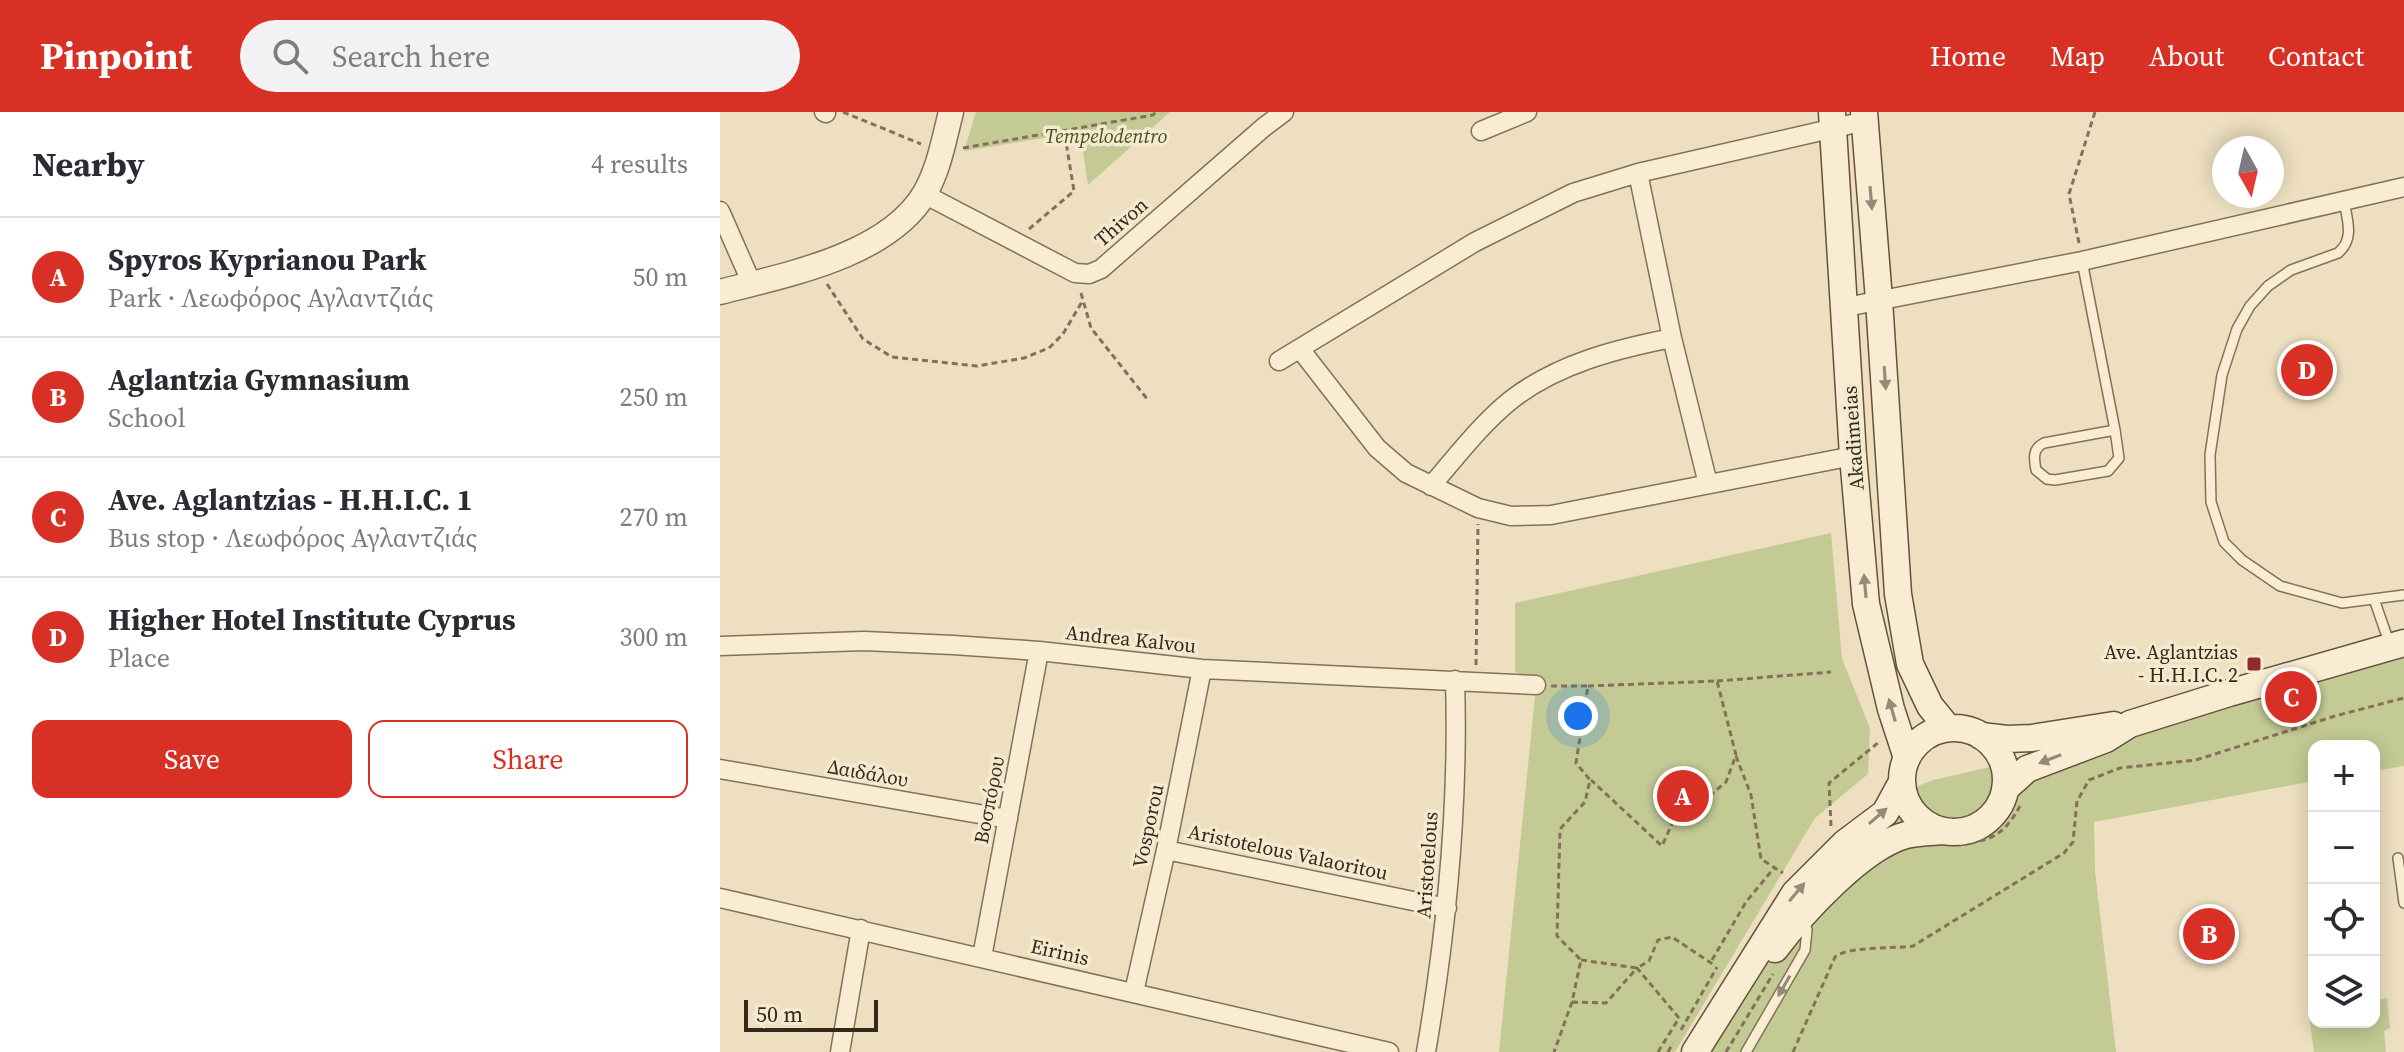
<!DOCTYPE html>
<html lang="en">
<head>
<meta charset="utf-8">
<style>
	body { margin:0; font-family:"Source Serif 4",serif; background:#f2f2f3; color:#2b2b33 }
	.controls { position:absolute; right:24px; bottom:24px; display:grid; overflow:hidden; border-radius:16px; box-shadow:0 4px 20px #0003 }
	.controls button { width:72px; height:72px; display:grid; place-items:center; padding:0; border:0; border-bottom:2px solid #e1e1e2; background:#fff; color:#2b2b33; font:40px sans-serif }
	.compass { position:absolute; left:1492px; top:24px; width:72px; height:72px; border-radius:50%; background:#fff; box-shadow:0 4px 20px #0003; rotate:172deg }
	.scale { position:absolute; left:24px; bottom:20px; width:134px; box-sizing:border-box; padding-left:8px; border:4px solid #35281c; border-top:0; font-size:22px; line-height:28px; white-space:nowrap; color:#35281c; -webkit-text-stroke:6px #f4eacf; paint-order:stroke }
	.you { position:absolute; left:858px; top:604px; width:28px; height:28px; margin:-20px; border:6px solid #fff; border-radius:50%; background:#1a73e8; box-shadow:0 0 0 12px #1a73e833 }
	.badge { display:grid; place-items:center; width:52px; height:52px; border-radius:50%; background:#d93025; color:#fff; font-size:26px; font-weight:700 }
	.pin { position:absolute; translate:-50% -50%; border:4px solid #fff; box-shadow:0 2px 8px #0006 }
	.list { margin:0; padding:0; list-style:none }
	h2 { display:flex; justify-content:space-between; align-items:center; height:104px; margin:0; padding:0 32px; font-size:34px }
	h2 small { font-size:26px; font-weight:400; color:#7c7c81 }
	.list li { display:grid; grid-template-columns:52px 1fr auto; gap:24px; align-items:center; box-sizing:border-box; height:120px; padding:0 32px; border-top:2px solid #e1e1e2 }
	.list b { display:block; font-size:30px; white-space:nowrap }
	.list p { margin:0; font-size:26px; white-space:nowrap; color:#7c7c81 }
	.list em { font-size:26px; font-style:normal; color:#7c7c81 }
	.actions { display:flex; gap:16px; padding:24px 32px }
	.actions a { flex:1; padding:18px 0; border:2px solid #d93025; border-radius:16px; text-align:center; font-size:28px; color:#d93025 }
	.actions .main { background:#d93025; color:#fff }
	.icon { flex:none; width:44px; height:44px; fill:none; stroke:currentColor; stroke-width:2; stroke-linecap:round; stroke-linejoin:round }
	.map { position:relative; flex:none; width:1684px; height:940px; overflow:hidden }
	header { display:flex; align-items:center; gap:48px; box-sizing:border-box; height:112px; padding:0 40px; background:#d93025; color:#fff }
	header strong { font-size:38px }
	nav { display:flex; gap:44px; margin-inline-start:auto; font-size:28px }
	.search { width:560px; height:72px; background:#f2f2f3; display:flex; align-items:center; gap:20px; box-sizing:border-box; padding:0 28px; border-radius:44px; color:#7c7c81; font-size:30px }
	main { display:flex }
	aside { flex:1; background:#fff }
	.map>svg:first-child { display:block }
	.green { fill:#c4ca94 }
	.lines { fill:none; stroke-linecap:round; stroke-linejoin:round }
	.service-casing { stroke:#857058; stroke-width:12 }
	.minor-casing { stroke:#857058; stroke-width:21 }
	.tertiary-casing { stroke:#857058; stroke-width:27 }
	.secondary-casing { stroke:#67513c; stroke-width:29 }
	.path { stroke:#857058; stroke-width:3; stroke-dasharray:6 4; stroke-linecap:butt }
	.service { stroke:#f8edd3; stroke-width:9 }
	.minor { stroke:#f8edd3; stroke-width:18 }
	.tertiary { stroke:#f8edd3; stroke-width:24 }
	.secondary { stroke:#f8edd3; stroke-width:26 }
	.oneway { fill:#968a78 }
	.poi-dot { fill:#932a2a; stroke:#f4eacf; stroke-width:3 }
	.labels { text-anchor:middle; stroke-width:7; stroke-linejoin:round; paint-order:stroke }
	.park-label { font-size:20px; font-style:italic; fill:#465123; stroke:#f4eacf }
	.street-label { font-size:20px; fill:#35281c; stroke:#f4eacf }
	.poi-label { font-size:20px; fill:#35281c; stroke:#f4eacf; text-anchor:end }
</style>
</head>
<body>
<header>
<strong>Pinpoint</strong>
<div class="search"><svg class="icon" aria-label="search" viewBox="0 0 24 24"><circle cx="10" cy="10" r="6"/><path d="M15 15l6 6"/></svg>Search here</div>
<nav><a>Home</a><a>Map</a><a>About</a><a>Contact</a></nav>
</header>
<main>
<aside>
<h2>Nearby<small>4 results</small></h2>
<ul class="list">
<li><span class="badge">A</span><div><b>Spyros Kyprianou Park</b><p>Park · Λεωφόρος Αγλαντζιάς</p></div><em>50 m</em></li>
<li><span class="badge">B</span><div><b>Aglantzia Gymnasium</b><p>School</p></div><em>250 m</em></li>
<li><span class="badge">C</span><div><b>Ave. Aglantzias - H.H.I.C. 1</b><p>Bus stop · Λεωφόρος Αγλαντζιάς</p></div><em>270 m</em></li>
<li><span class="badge">D</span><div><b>Higher Hotel Institute Cyprus</b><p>Place</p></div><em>300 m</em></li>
</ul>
<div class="actions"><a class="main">Save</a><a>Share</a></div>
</aside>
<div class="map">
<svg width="1684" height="940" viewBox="0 0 1684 940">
	<rect width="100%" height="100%" fill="#eddfc0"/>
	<!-- green -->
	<path class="green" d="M256,0H450L368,73L360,20L244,39Z
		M1111,421L1122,547L1150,616L1148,662L1095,706L955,940H779L816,574L795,559V491Z
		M1684,545V654L1654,659V634H1594V669L1374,710L1375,759L1396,940H991L1032,871L1161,689L1213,668L1283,652L1391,619Z
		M1667,886L1670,916L1664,919L1666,940H1594L1588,897L1594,896V910H1654V888Z"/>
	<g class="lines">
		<defs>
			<path id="service" d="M1624,88C1627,108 1635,127 1618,141L1571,158L1548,174L1530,194L1517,217L1502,263L1490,343L1491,390L1504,430L1522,448L1560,474L1622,491L1684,483
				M1362,149L1395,318L1399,346L1388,359L1335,368L1327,367L1316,358C1314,347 1312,337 1324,331L1395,318
				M1654,487L1670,533
				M1678,746L1684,791
				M1026,940L1085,838L1087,818L1084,807"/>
			<path id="minor" d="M104,0L106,1
				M761,19L807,0
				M918,61L952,226L988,372
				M204,82L355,161L369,162L381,157L544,15L564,0
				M0,99L32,172
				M1126,195L1362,149L1684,75
				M580,237L657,336L686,361L758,396L791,404L831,403L1133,344
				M559,249L755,130L853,81L918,61L1145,9
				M711,374C736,345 761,312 791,288C837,252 896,237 952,226
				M0,534L144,529L233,533L319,539L482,557L816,573
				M0,657L288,707
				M446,738L727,796
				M0,786L669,940
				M262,845L319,539
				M414,880L446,738L482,557
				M120,940L141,817
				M706,940C727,817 739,693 735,568"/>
			<path id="tertiary" d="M0,180C65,163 168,144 205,81C219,57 224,27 231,0"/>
			<path id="secondary" d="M1112,0L1133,344L1146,492L1171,597L1187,646
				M1144,0L1159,188L1178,482L1190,552L1210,594L1228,616
				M1182 668a52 52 0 1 1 104 0a52 52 0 1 1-104 0Z
				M1261,624L1287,627L1312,626L1394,613
				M1285,677L1307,657L1386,627L1410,612L1509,581L1684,531
				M1055,837C1082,801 1142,735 1186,723C1198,720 1212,720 1224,719
				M975,940L1075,781L1125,731L1165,701L1182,670"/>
		</defs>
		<!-- service casing -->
		<use href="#service" class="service-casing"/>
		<!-- minor casing -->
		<use href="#minor" class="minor-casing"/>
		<!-- tertiary casing -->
		<use href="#tertiary" class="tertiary-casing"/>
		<!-- secondary casing -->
		<use href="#secondary" class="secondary-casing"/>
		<!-- path -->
		<path class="path" d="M123,0L201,32
			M243,36L433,3L436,0
			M309,117L354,79L344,18
			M1359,131L1349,82L1375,0
			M107,172L143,227L172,245L257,254L304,246L329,236L343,222L363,188
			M361,181L371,216L428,288
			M756,553L758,412
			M997,569L1111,560
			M831,574H868L856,651L870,668L865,690L840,717L837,824L861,848L852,890L834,940
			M868,574L997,569L1016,643L1006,670L976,695L955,705L942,734L871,668
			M1016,644L1031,683L1041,747L1063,761
			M1111,714L1109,671L1159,630
			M1240,733C1272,728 1284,723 1300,694
			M861,848L917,856L929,849L938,828L952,825L994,853
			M992,848L1026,790L1054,756
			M852,890L886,891L917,856L959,906L938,940
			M961,918L997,855
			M948,940L953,931
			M1006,940L1053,862
			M1073,940L1115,845C1128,834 1173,837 1193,834L1344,741L1353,730L1357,689L1369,668L1400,656L1476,648L1615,604L1684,586"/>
		<!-- service -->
		<use href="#service" class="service"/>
		<!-- minor -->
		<use href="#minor" class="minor"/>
		<!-- tertiary -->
		<use href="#tertiary" class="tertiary"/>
		<!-- secondary -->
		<use href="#secondary" class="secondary"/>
	</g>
	<!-- one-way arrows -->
	<defs><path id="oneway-solid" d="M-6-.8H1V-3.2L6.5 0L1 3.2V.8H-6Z" transform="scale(2)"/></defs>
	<g class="oneway">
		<use href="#oneway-solid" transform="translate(1151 86) rotate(85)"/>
		<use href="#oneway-solid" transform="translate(1165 266) rotate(86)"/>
		<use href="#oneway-solid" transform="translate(1145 474) rotate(-95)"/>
		<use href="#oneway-solid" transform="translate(1172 598) rotate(-106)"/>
		<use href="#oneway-solid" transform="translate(1330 647) rotate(159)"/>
		<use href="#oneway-solid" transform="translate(1158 704) rotate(-41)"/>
		<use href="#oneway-solid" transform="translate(1077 780) rotate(-50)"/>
		<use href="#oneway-solid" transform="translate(1064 874) rotate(120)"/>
	</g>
	<!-- markers -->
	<rect class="poi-dot" x="1526" y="544" width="16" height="16" rx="4"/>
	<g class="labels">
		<!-- park labels -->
		<g class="park-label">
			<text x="386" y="31">Tempelodentro</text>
		</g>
		<!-- street labels -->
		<g class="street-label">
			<text transform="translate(401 110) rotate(-41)" y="7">Thivon</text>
			<text transform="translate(1133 326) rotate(-94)" y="7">Akadimeias</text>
			<text transform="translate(411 527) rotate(6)" y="7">Andrea Kalvou</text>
			<text transform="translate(148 661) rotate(10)" y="7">Δαιδάλου</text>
			<text transform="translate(269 688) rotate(-79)" y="7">Βοσπόρου</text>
			<text transform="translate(428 714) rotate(-78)" y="7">Vosporou</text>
			<text transform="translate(568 740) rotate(12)" y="7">Aristotelous Valaoritou</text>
			<text transform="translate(707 753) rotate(-86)" y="7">Aristotelous</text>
			<text transform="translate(340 840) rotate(13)" y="7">Eirinis</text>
		</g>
		<!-- poi labels -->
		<g class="poi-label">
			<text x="1518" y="547">Ave. Aglantzias<tspan x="1518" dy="23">- H.H.I.C. 2</tspan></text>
		</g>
	</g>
</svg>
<div class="controls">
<button>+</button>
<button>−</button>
<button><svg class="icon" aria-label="locate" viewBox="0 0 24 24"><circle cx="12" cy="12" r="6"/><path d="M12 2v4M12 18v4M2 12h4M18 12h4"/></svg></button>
<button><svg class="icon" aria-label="layers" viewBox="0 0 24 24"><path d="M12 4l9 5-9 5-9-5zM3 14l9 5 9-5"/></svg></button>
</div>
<svg class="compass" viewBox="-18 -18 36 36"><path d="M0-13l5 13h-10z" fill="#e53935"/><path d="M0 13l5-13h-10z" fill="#7c7c81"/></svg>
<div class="scale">50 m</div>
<div class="you"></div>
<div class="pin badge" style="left:963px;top:684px">A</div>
<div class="pin badge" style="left:1489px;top:822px">B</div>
<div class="pin badge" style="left:1571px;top:585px">C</div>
<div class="pin badge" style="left:1587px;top:258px">D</div>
</div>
</main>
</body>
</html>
